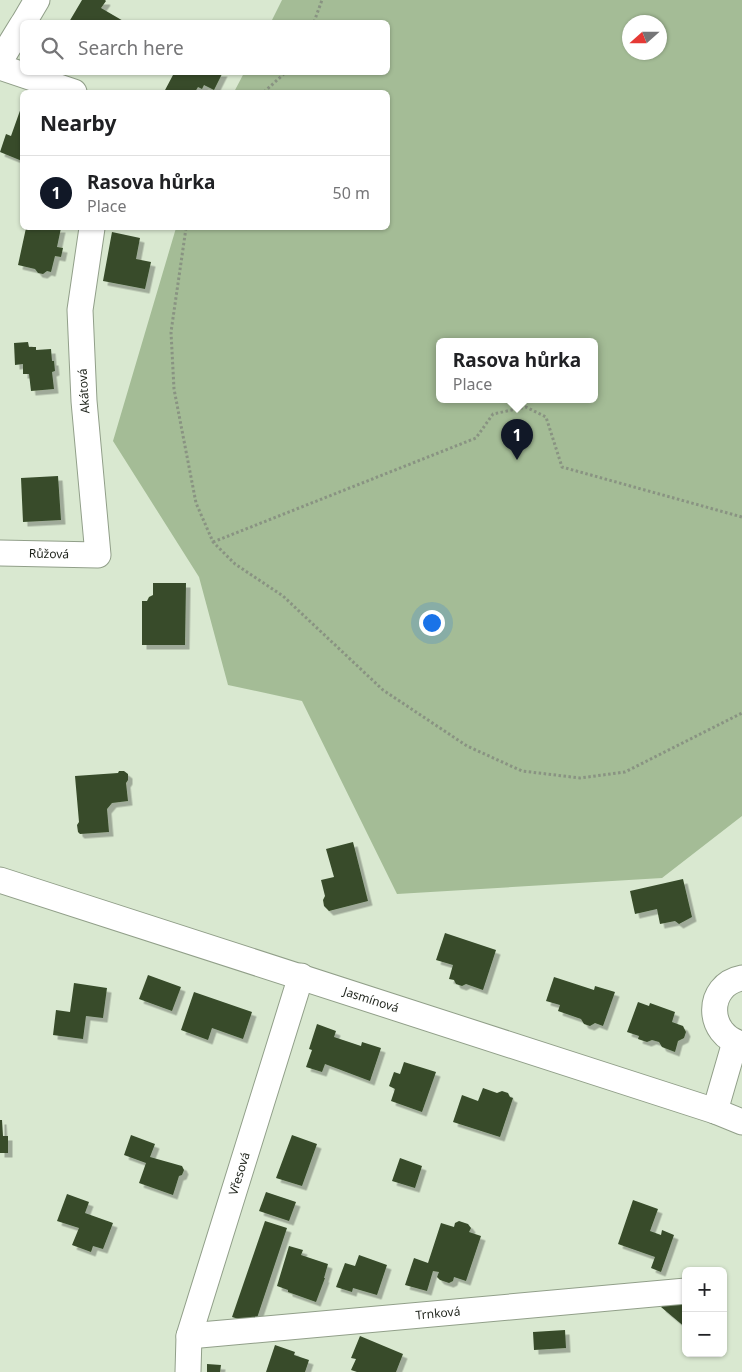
<!DOCTYPE html>
<html lang="en">
<head>
<meta charset="utf-8">
<style>
	body { margin:0; font-family:"Noto Sans",sans-serif; background:#f2f2f2; color:#202124 }
	.controls { position:absolute; right:15px; bottom:15px; display:grid; overflow:hidden; border-radius:8px; box-shadow:0 1px 4px #0004 }
	.controls button { width:45px; height:45px; display:grid; place-items:center; padding:0; border:0; border-bottom:1px solid #e0e0e0; background:#fff; color:#202124; font:25px sans-serif }
	.compass { position:absolute; left:622px; top:15px; width:45px; height:45px; border-radius:50%; background:#fff; box-shadow:0 1px 4px #0004; rotate:249deg }
	.you { position:absolute; left:431px; top:622px; width:18px; height:18px; margin:-12px; border:4px solid #fff; border-radius:50%; background:#1a73e8; box-shadow:0 0 0 8px #1a73e833 }
	.badge { display:grid; place-items:center; width:32px; height:32px; border-radius:50%; background:#111827; color:#fff; font-size:16px; font-weight:700 }
	.pin { position:absolute; translate:-50% -41px; filter:drop-shadow(0 1px 2px #0008) }
	.pin::after { content:''; position:absolute; top:26px; width:18px; height:15px; background:inherit; clip-path:polygon(0 0,100% 0,50% 100%) }
	.popup { position:absolute; left:436px; top:338px; width:162px; height:65px; box-sizing:border-box; display:grid; place-content:center; border-radius:8px; background:#fff; filter:drop-shadow(0 1px 4px #0005); font-size:16px; white-space:nowrap; color:#757577 }
	.popup b { font-size:19px; color:#202124 }
	.popup::after { content:''; position:absolute; left:50%; top:100%; margin-left:-10px; border:10px solid transparent; border-top-color:#fff }
	.list { margin:0; padding:0; list-style:none }
	h2 { display:flex; justify-content:space-between; align-items:center; height:65px; margin:0; padding:0 20px; font-size:21px }
	h2 small { font-size:16px; font-weight:400; color:#757577 }
	.list li { display:grid; grid-template-columns:32px 1fr auto; gap:15px; align-items:center; box-sizing:border-box; height:75px; padding:0 20px; border-top:1px solid #e0e0e0 }
	.list b { display:block; font-size:19px; white-space:nowrap }
	.list p { margin:0; font-size:16px; white-space:nowrap; color:#757577 }
	.list em { font-size:16px; font-style:normal; color:#757577 }
	.icon { flex:none; width:28px; height:28px; fill:none; stroke:currentColor; stroke-width:2; stroke-linecap:round; stroke-linejoin:round }
	.map { position:relative; flex:none; width:742px; height:1372px; overflow:hidden }
	.search { position:absolute; background:#fff; box-shadow:0 1px 4px #0004; left:20px; top:20px; width:370px; height:55px; display:flex; align-items:center; gap:12px; box-sizing:border-box; padding:0 18px; border-radius:8px; color:#757577; font-size:19px }
	.panel { position:absolute; background:#fff; box-shadow:0 1px 4px #0004; left:20px; top:90px; width:370px; height:140px; border-radius:8px }
	.map>svg:first-child { display:block }
	.forest { fill:#a4bc96; fill-rule:evenodd }
	.building { fill:#374c2a; filter:url(#shadow) }
	.lines { fill:none; stroke-linecap:round; stroke-linejoin:round }
	.minor-casing { stroke:#919f89; stroke-width:27 }
	.path { stroke:#899382; stroke-width:3; stroke-dasharray:2.5 2.5; stroke-linecap:butt }
	.minor { stroke:#fff; stroke-width:25 }
	.labels { text-anchor:middle; stroke-width:5; stroke-linejoin:round; paint-order:stroke }
	.street-label { font-size:12px; fill:#1e231b; stroke:#fff }
</style>
</head>
<body>
<div class="map">
<svg width="742" height="1372" viewBox="0 0 742 1372">
	<defs>
		<filter id="shadow"><feDropShadow dx="4.5" dy="4.5" stdDeviation="0" flood-color="#0004"/></filter>
	</defs>
	<rect width="100%" height="100%" fill="#d9e8d0"/>
	<!-- forest -->
	<path class="forest" d="M282,0H742V816L662,878L397,894L302,701L228,685L199,577L113,441L176,228H388V92H234L244,73L388,72V22H271ZM630,22H660V52H630ZM440,341H594V399H440Z"/>
	<!-- building -->
	<path class="building" d="M82,0H105L106,1L101,8L125,22H69Z
		M169,72H223L214,90L204,85L202,89L198,87L195,92H164L173,75Z
		M22,105V161L0,152L6,134L11,136Z
		M26,228H61L57,247L63,248L61,257L55,256L51,272L47,271L43,274L38,273L35,269L18,265Z
		M112,232L140,238L136,259L151,262L145,289L103,281Z
		M28,342L29,347H36V350L51,349L52,361H54L55,371L52,372L54,389L31,391L29,374H23V364L15,365L14,343Z
		M58,476L61,520L23,522L21,478Z
		M153,583H186L185,645H142V601H147L149,597L153,595Z
		M119,771H124L128,774V780L126,783L128,801L112,803L107,809L109,832L80,834L78,832L77,825L79,822L75,776L118,773Z
		M353,842L368,901L329,911L324,906L323,900L325,896L321,880L334,877L326,849Z
		M683,879L692,917L679,924L675,921L660,924L657,909L635,914L630,891Z
		M445,933L496,950L483,990L466,984L462,986L456,984L454,980L449,979L453,965L436,960Z
		M148,975L181,987L172,1011L139,999Z
		M554,977L594,990L595,986L615,992L603,1026L595,1023L590,1026L584,1024L581,1019L558,1011L560,1005L546,1001Z
		M74,983L107,988L103,1018L86,1016L83,1039L53,1035L56,1010L70,1012Z
		M194,992L252,1012L243,1039L212,1028L208,1040L181,1030Z
		M638,1002L649,1006L650,1003L675,1012L672,1022L683,1026L686,1032L684,1038L678,1041L675,1052L662,1047L659,1042L652,1040L647,1042L638,1039L639,1036L627,1032Z
		M317,1024L336,1031L334,1037L361,1046L362,1042L381,1048L370,1081L325,1064L322,1072L306,1067L312,1050L309,1049Z
		M404,1062L436,1072L422,1112L391,1101L395,1089L389,1086L394,1072L400,1074Z
		M483,1088L497,1093L502,1091L508,1093L510,1097L513,1098L500,1137L453,1122L462,1095L478,1101Z
		M0,1120H2L3,1136H8V1153H0Z
		M131,1135L155,1144L150,1157L182,1166L184,1170L182,1175L179,1176L173,1195L139,1183L146,1163L124,1155Z
		M292,1135L317,1144L302,1186L276,1178Z
		M400,1158L422,1166L415,1188L392,1181Z
		M266,1192L296,1202L289,1221L259,1211Z
		M67,1194L89,1202L85,1213L113,1223L103,1249L93,1246L91,1252L72,1245L79,1228L57,1221Z
		M633,1200L658,1209L650,1231L661,1235L662,1230L674,1235L661,1272L651,1268L655,1257L618,1244Z
		M265,1221L287,1228L255,1324L232,1317Z
		M459,1221L468,1224L471,1228L469,1232L481,1236L466,1281L454,1277L453,1281L449,1283L440,1280L437,1277L439,1272L433,1271L427,1291L405,1285L414,1258L428,1263L441,1223L454,1227L455,1223Z
		M289,1246L303,1250L301,1255L328,1264L324,1278H325L316,1302L288,1292V1290L277,1286Z
		M359,1255L387,1265L377,1295L353,1288L352,1292L336,1287L345,1263L355,1266Z
		M686,1303V1328L661,1307L663,1305Z
		M565,1330L566,1348L534,1350L533,1332Z
		M360,1336L403,1354L396,1372H357L351,1370L356,1359L351,1358Z
		M275,1345L295,1352L294,1355L309,1360L305,1372H266Z
		M207,1364L221,1365L220,1372H207Z"/>
	<g class="lines">
		<defs>
			<g id="minor">
				<path d="M24,22L37,0"/>
				<path d="M0,61L22,25"/>
				<path d="M0,67L74,92"/>
				<path id="s1" d="M0,553L98,555L84,401L80,310L92,228"/>
				<path id="s2" d="M0,880L715,1111L742,1122"/>
				<path d="M742,978C705,985 706,1035 742,1044"/>
				<path d="M715,1111L735,1042"/>
				<path id="s3" d="M189,1336L686,1291"/>
				<path id="s4" d="M188,1372L189,1336L301,976"/>
			</g>
		</defs>
		<!-- minor casing -->
		<use href="#minor" class="minor-casing"/>
		<!-- path -->
		<path class="path" d="M314,22L322,0
			M264,92L286,72
			M186,228L171,332L174,389L196,503L213,542L235,564L283,596L383,690L467,746L522,771L580,778L625,772L742,713
			M213,542L476,438L493,414L526,407L546,417L562,467L742,517"/>
		<!-- minor -->
		<use href="#minor" class="minor"/>
	</g>
	<g class="labels">
		<!-- street labels -->
		<g class="street-label">
			<text transform="translate(84 391) rotate(-94)" y="4">Akátová</text>
			<text dy="4" stroke="none"><textPath href="#s1" startOffset="49">Růžová</textPath></text>
			<text dy="4" stroke="none"><textPath href="#s2" startOffset="390">Jasmínová</textPath></text>
			<text dy="4" stroke="none"><textPath href="#s4" startOffset="206">Vřesová</textPath></text>
			<text dy="4" stroke="none"><textPath href="#s3" startOffset="250">Trnková</textPath></text>
		</g>
	</g>
</svg>
<div class="controls">
<button>+</button>
<button>−</button>
</div>
<svg class="compass" viewBox="-18 -18 36 36"><path d="M0-13l5 13h-10z" fill="#e53935"/><path d="M0 13l5-13h-10z" fill="#757577"/></svg>
<div class="you"></div>
<div class="pin badge" style="left:517px;top:460px">1</div>
<div class="popup"><b>Rasova hůrka</b>Place</div>
<div class="search"><svg class="icon" aria-label="search" viewBox="0 0 24 24"><circle cx="10" cy="10" r="6"/><path d="M15 15l6 6"/></svg>Search here</div>
<section class="panel">
<h2>Nearby<small></small></h2>
<ul class="list">
<li><span class="badge">1</span><div><b>Rasova hůrka</b><p>Place</p></div><em>50 m</em></li>
</ul>
</section>
</div>
</body>
</html>
